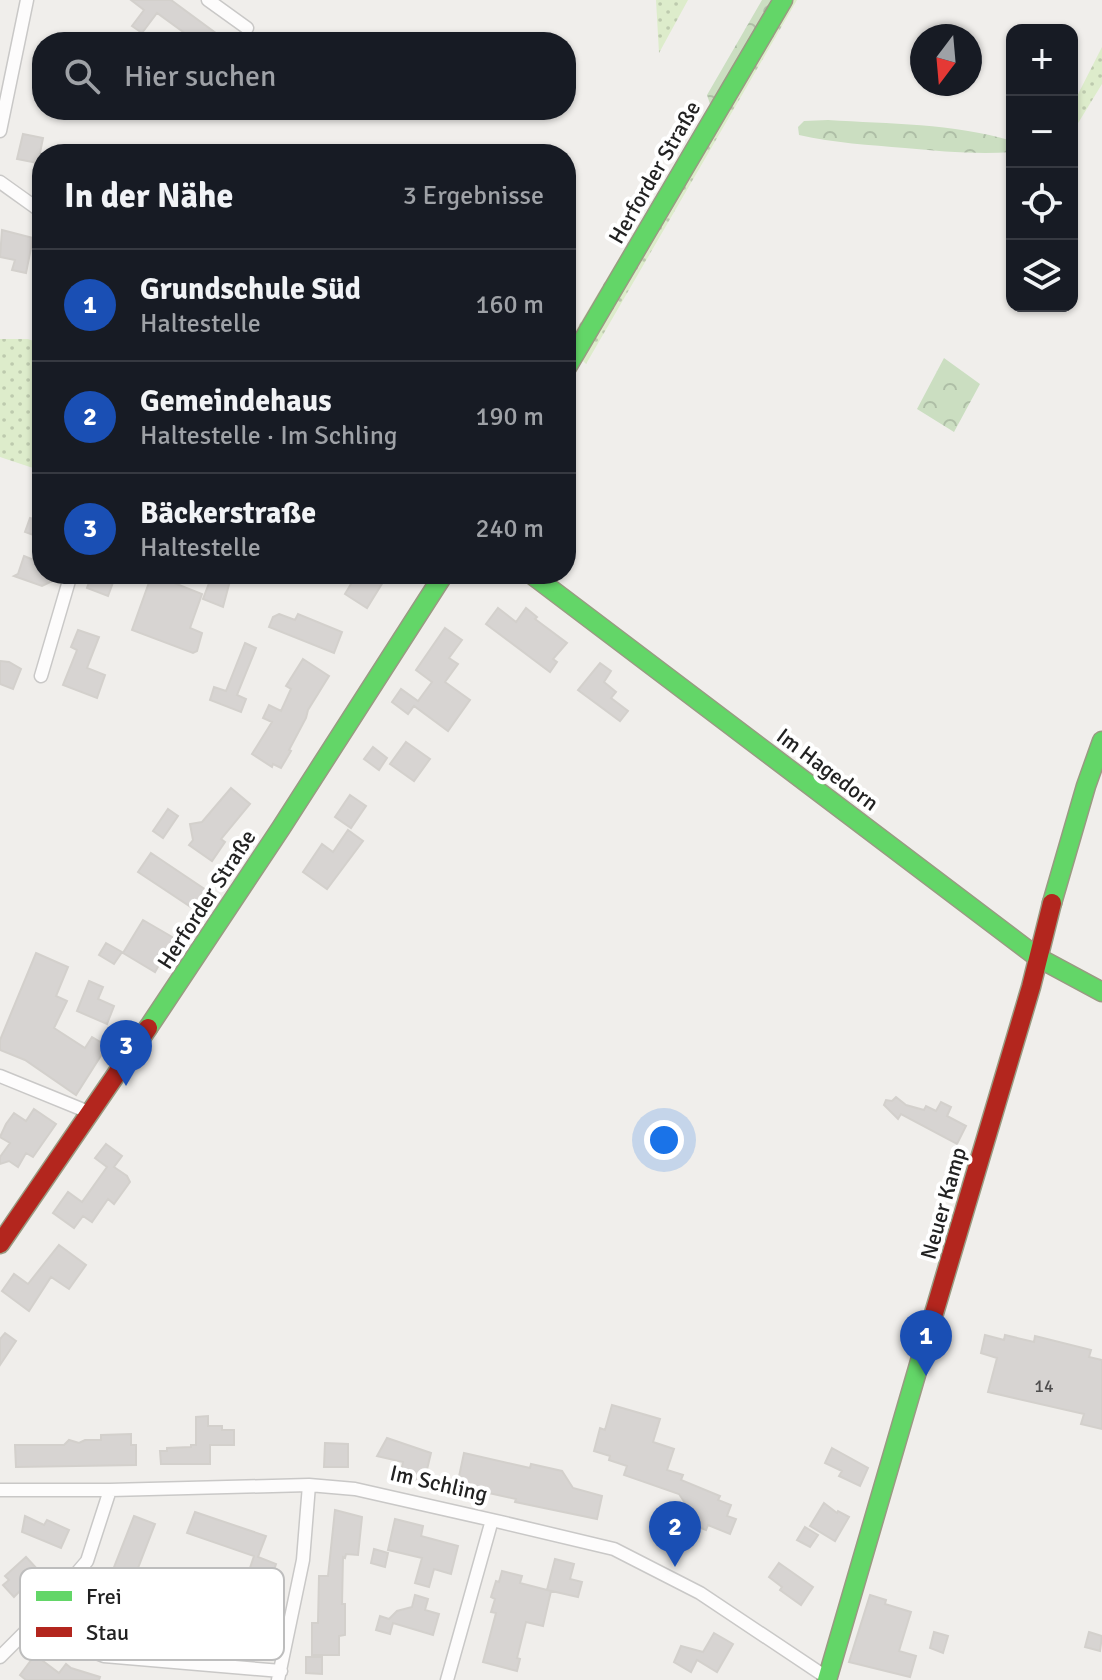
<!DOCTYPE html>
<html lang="de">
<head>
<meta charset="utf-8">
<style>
	body { margin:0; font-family:Signika,sans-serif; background:#242831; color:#f1f3f6 }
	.controls { position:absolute; right:24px; top:24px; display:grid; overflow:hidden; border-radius:16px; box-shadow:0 2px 6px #0004 }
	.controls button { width:72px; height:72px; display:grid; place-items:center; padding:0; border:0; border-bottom:2px solid #363941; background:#171b24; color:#f1f3f6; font:40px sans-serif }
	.compass { position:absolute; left:910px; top:24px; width:72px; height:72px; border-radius:50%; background:#171b24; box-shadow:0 2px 6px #0004; rotate:196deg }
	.you { position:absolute; left:664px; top:1140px; width:28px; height:28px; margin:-20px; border:6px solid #fff; border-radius:50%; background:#1a73e8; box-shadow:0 0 0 12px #1a73e833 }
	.badge { display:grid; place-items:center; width:52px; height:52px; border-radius:50%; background:#2563eb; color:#fff; font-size:26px; font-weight:700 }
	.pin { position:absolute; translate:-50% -66px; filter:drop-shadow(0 2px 4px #0008) }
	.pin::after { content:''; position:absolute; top:42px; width:28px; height:24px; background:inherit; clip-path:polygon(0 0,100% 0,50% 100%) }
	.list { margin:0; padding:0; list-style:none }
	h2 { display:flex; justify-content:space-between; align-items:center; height:104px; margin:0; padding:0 32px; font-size:34px }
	h2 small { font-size:26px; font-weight:400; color:#9ea1a6 }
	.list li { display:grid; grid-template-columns:52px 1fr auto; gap:24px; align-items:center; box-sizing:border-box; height:112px; padding:0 32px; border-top:2px solid #363941 }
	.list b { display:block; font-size:30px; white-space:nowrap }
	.list p { margin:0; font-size:26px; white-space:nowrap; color:#9ea1a6 }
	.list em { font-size:26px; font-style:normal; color:#9ea1a6 }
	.icon { flex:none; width:44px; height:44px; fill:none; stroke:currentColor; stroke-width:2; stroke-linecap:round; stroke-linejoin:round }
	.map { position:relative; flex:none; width:1102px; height:1680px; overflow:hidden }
	.search { position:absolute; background:#171b24; box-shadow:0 2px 6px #0004; left:32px; top:32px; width:544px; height:88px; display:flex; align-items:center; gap:20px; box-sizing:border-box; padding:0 28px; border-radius:32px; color:#9ea1a6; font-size:30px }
	.panel { position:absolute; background:#171b24; box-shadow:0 2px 6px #0004; left:32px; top:144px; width:544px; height:440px; border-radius:32px }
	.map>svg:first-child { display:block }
	.grass { fill:url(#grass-dots) }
	.forest { fill:url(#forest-crowns) }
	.building { fill:#d7d4d2; stroke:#d3d0cc; stroke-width:2 }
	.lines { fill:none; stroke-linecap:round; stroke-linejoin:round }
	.street-casing { stroke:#c9c8c7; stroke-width:15 }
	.fast-casing { stroke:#999a82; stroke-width:21 }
	.jam-casing { stroke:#999a82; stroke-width:21 }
	.street { stroke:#fdfcfc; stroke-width:12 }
	.fast { stroke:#63d668; stroke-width:18 }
	.jam { stroke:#b3261e; stroke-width:18 }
	.labels { text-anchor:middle; stroke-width:8; stroke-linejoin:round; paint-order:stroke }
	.number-label { font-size:18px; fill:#4f4e4e }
	.street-label { font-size:22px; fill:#222; stroke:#fff }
	.key { fill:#fff; stroke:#bdbdbd; stroke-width:2 }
	.key-label { font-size:22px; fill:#222 }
</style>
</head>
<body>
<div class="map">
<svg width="1102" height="1680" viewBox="0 0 1102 1680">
	<defs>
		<pattern id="grass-dots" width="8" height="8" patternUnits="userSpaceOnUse" patternTransform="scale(2)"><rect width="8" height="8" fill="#ddeccb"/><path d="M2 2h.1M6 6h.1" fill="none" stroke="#bdcaae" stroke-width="1.8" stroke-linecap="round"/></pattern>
		<pattern id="forest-crowns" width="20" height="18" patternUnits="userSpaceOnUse" patternTransform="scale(2)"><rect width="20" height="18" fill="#cbdec1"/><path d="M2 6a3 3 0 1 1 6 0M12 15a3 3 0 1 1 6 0" fill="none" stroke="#aebea6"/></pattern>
	</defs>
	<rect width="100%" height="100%" fill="#f0eeeb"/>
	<!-- grass -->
	<path class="grass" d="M656,0H688L659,53Z
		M773,0H797L586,364L567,345Z
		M1102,47V84L1072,133V106Z
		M0,339H28L42,344V471L0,457Z"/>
	<!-- forest -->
	<path class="forest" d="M762,0H773L710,104L707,95Z
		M828,120C890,124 952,123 1012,141V152C976,155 941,151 905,148C870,145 834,143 799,135L798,127L804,121Z
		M944,358L980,384L954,432L917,409Z"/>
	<!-- building -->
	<path class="building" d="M131,0H171L228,42H197L157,13L142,33L132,26L144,10Z
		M23,134L43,138L38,163L17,159Z
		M2,230L33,238L26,273L12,270L15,260L0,257Z
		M30,518L42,522V538L25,532Z
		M24,556L36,561L42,558V574H62L61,577L42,586L14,576L18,574Z
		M92,574L115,577L108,596L87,588Z
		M152,574L171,577L169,581L202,594L190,628L202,633L197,651L193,653L132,630Z
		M357,574H370L383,582L367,608L345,594Z
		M231,577L223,607L203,599L211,578L220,582Z
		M498,608L516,622L526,608L537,617L535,619L567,643L553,659L557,662L550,672L486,624Z
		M279,614L295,620L298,614L342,632L334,653L269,627L273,617Z
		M445,628L462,640L449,658L458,664L445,682L470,700L448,731L414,706L408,714L392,702L401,689L418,701L432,682L416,670Z
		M78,630L99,637L87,668L105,675L97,698L63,685L77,650L71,647Z
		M245,643L256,648L237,695L246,699L241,712L210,700L214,687L226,691Z
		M303,659L329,676L308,710L306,718L289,750L291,751L281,768L273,764L272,767L252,754L272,722L263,718L269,705L281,711L291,689L286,686Z
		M0,661L9,662L21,669L13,689L0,684Z
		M600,663L611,671L604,682L616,692L611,698L628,711L620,721L578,690Z
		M406,742L430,759L414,781L390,764Z
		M373,747L387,758L379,770L364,759Z
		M231,788L250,804L221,839L225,842L212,861L189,845L193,840L190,824L202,822Z
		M350,795L366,806L351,828L335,817Z
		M168,809L178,816L163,838L153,831Z
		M348,830L363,841L327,889L303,872L322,844L333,852Z
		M151,853L215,896L203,915L138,872Z
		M143,920L174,938L155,972L123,953Z
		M106,943L122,952L114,964L99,955Z
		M36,953L68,967L56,996L67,1001L54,1028L85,1048L92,1037L107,1046L76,1095L25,1060L0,1050V1040Z
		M89,981L103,987L98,999L114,1006L107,1024L77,1011Z
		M896,1097L906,1105L924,1110L926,1106L936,1111L941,1102L951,1107L947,1116L966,1126L957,1144L901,1114L898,1119L884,1105L886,1100L892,1101Z
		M34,1109L56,1124L33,1157L26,1153L18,1167L9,1161L0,1164V1157L10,1143L0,1137L6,1124L14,1113L26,1121Z
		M106,1144L122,1156L114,1167L127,1176L130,1182L114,1204L108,1199L92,1222L83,1216L74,1228L53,1213L68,1192L82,1202L107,1167L95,1158Z
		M59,1245L86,1265L69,1289L51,1277L29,1311L2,1291L14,1274L28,1284Z
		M5,1333L16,1341L0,1365V1339Z
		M985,1335L1004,1340L1005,1335L1034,1342L1035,1336L1091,1350L1089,1357L1102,1360V1429L1081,1424L1084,1414L988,1392L997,1358L981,1353Z
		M612,1405L660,1419L653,1442L674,1449L667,1470L683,1475L681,1480L720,1496L718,1500L731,1505L727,1516L736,1519L730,1534L708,1525L706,1530L690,1524L695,1511L689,1509L679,1494L624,1475L627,1466L609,1460L610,1456L594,1451L600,1428L605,1430Z
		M208,1416V1426H222V1430H234V1445H210V1464H161L160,1451H167V1448L191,1447V1445H196V1417Z
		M131,1434V1445H136V1465L16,1467L15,1445H64L69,1440L79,1443L85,1440H101V1435Z
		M387,1438L431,1453L424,1482L400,1476L403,1462L377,1456Z
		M325,1443L348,1444V1467H324Z
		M832,1448L868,1468L860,1486L839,1476L842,1471L825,1463Z
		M464,1453L530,1468L531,1464L562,1471L573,1488L602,1496L597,1519L515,1502L516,1499L457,1486Z
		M824,1503L837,1513L838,1511L849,1517L835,1541L810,1526Z
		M335,1510L362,1517L358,1555L346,1554L345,1558L343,1557L342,1604H345V1635L339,1636V1655H312V1623H318L319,1576H328Z
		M195,1512L266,1536L258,1557L276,1564L252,1635L230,1627L254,1556L187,1533Z
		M25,1516L44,1525L47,1520L69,1530L61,1548L22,1532Z
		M134,1516L155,1524L116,1625L95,1616Z
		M395,1519L423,1526L421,1536L458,1546L451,1574L434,1569L429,1587L415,1583L422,1558L388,1550Z
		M805,1527L818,1535L810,1547L797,1540Z
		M374,1549L388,1553L385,1567L371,1563Z
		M26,1557L39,1571L14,1597L3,1585L9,1580L5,1576Z
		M555,1559L574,1564L570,1579L582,1582L578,1597L547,1590Z
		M779,1563L813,1587L801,1605L780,1590L782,1587L769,1577Z
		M502,1571L522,1576L520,1583L551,1591L543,1626L526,1622L517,1658L520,1659L517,1671L483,1662L496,1613L491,1612L495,1599L491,1597L496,1581L499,1582Z
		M415,1595L428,1599L425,1610L439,1614L433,1635L393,1623L390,1634L376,1630L380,1616L389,1619L397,1611L412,1607Z
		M870,1595L886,1600L885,1604L911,1612L899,1651L916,1656L910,1677L849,1662Z
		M934,1632L948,1636L943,1653L930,1648Z
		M1089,1632L1102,1636L1100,1651L1085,1647Z
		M714,1633L733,1644L717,1672L697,1660L691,1672L674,1662L681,1646L703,1652Z
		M35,1655L59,1673L66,1664L71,1668L100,1677L99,1680H26L20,1675Z
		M306,1657H322V1674L306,1673Z"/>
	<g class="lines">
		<defs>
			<path id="street" d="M208,0L247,28
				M0,131L27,0
				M0,182L42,212
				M41,676L71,574
				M0,1076L91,1113
				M0,1490H110L309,1485L355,1489L492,1520L614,1549L700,1593L826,1677
				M37,1620L66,1641L104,1656L281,1671
				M0,1657L37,1620L87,1561L110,1490
				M278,1680L303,1560L309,1485
				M447,1680L492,1520"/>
			<path id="fast" d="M566,369L783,0
				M531,574L1037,957L1102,992
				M1052,903L1086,786L1102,741
				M148,1028L281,828L444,574
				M827,1680L932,1320"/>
			<path id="jam" d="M0,1244L148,1028
				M932,1320L1031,987L1052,903"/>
		</defs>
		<!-- street casing -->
		<use href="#street" class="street-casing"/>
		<!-- fast casing -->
		<use href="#fast" class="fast-casing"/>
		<!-- jam casing -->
		<use href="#jam" class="jam-casing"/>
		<!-- street -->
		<use href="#street" class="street"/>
		<!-- fast -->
		<use href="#fast" class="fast"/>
		<!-- jam -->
		<use href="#jam" class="jam"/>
	</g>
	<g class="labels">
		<!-- number labels -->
		<g class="number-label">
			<text x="1044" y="1392">14</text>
		</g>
		<!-- street labels -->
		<g class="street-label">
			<text transform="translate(654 172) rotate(-60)" y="8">Herforder Straße</text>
			<text transform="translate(828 769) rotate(37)" y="8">Im Hagedorn</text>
			<text transform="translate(206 899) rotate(-57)" y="8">Herforder Straße</text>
			<text transform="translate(943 1203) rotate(-74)" y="8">Neuer Kamp</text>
			<text transform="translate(439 1483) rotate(13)" y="8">Im Schling</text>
		</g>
	</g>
	<!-- legend -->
	<rect x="20" y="1568" width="264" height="92" rx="12" class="key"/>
	<rect x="36" y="1591" width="36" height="10" fill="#63d668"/>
	<rect x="36" y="1627" width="36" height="10" fill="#b3261e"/>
	<g class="key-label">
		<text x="86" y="1604">Frei</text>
		<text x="86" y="1640">Stau</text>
	</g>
</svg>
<div class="controls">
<button>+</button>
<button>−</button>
<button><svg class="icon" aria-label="locate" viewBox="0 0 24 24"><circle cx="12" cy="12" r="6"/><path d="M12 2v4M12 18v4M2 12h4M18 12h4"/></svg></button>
<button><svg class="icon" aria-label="layers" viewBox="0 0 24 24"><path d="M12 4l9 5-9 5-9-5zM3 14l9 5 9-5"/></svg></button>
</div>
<svg class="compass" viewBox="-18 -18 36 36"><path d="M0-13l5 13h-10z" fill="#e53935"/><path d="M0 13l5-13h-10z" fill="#9ea1a6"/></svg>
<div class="you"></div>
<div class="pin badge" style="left:926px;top:1376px;background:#1a4fb4">1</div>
<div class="pin badge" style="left:675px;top:1567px;background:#1a4fb4">2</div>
<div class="pin badge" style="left:126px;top:1086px;background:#1a4fb4">3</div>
<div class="search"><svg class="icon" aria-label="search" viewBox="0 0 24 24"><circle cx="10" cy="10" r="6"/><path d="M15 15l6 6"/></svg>Hier suchen</div>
<section class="panel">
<h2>In der Nähe<small>3 Ergebnisse</small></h2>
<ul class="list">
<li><span class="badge" style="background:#1a4fb4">1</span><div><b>Grundschule Süd</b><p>Haltestelle</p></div><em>160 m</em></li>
<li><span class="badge" style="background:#1a4fb4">2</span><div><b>Gemeindehaus</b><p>Haltestelle · Im Schling</p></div><em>190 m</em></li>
<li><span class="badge" style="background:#1a4fb4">3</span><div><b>Bäckerstraße</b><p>Haltestelle</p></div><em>240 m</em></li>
</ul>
</section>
</div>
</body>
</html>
